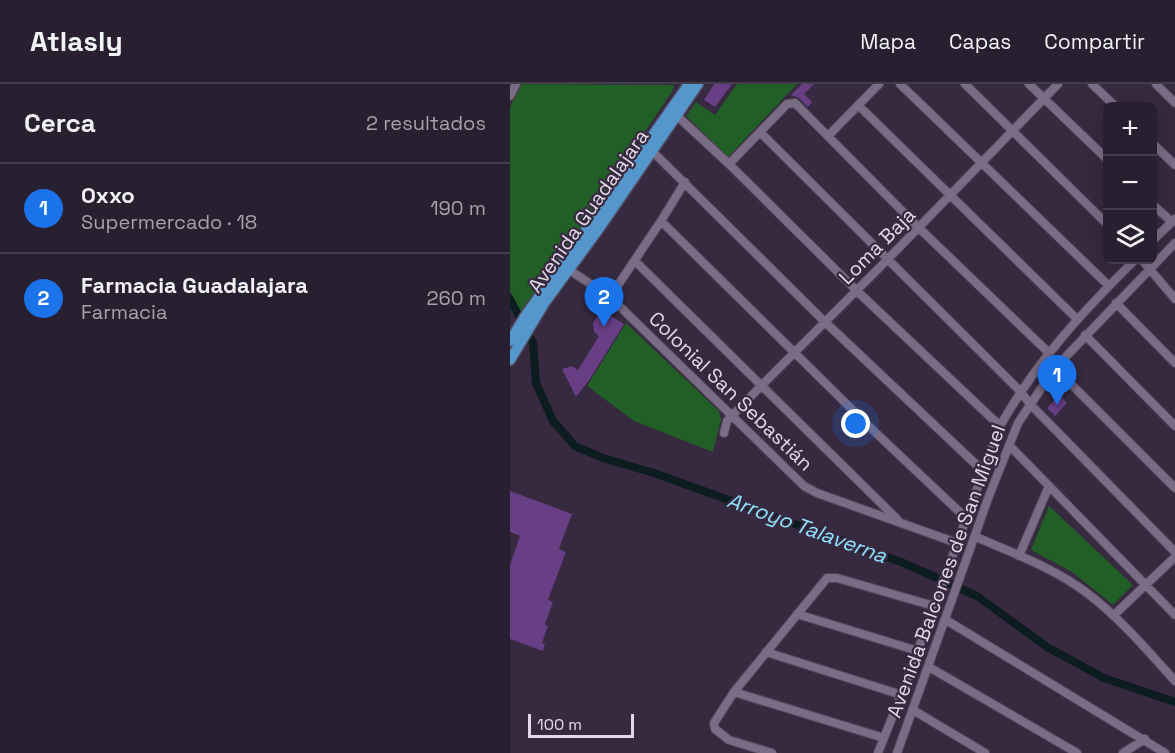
<!DOCTYPE html>
<html lang="es">
<head>
<meta charset="utf-8">
<style>
	body { margin:0; font-family:"Space Grotesk",sans-serif; background:#302738; color:#f1f3f6 }
	.controls { position:absolute; right:18px; top:18px; display:grid; overflow:hidden; border-radius:9px; box-shadow:0 6px 24px #0002 }
	.controls button { width:54px; height:54px; display:grid; place-items:center; padding:0; border:0; border-bottom:2px solid #443d4c; background:#281f30; color:#f1f3f6; font:30px sans-serif }
	.scale { position:absolute; left:18px; bottom:15px; width:106px; box-sizing:border-box; padding-left:6px; border:3px solid #e2d9e8; border-top:0; font-size:16px; line-height:21px; white-space:nowrap; color:#e2d9e8; -webkit-text-stroke:4px #362940; paint-order:stroke }
	.you { position:absolute; left:346px; top:340px; width:21px; height:21px; margin:-15px; border:4px solid #fff; border-radius:50%; background:#1a73e8; box-shadow:0 0 0 9px #1a73e833 }
	.badge { display:grid; place-items:center; width:39px; height:39px; border-radius:50%; background:#1a73e8; color:#fff; font-size:20px; font-weight:700 }
	.pin { position:absolute; translate:-50% -50px; filter:drop-shadow(0 2px 3px #0008) }
	.pin::after { content:''; position:absolute; top:32px; width:21px; height:18px; background:inherit; clip-path:polygon(0 0,100% 0,50% 100%) }
	.list { margin:0; padding:0; list-style:none }
	h2 { display:flex; justify-content:space-between; align-items:center; height:78px; margin:0; padding:0 24px; font-size:26px }
	h2 small { font-size:20px; font-weight:400; color:#a5a2ab }
	.list li { display:grid; grid-template-columns:39px 1fr auto; gap:18px; align-items:center; box-sizing:border-box; height:90px; padding:0 24px; border-top:2px solid #443d4c }
	.list b { display:block; font-size:22px; white-space:nowrap }
	.list p { margin:0; font-size:20px; white-space:nowrap; color:#a5a2ab }
	.list em { font-size:20px; font-style:normal; color:#a5a2ab }
	.icon { flex:none; width:33px; height:33px; fill:none; stroke:currentColor; stroke-width:2; stroke-linecap:round; stroke-linejoin:round }
	.map { position:relative; flex:none; width:665px; height:669px; overflow:hidden }
	header { display:flex; align-items:center; gap:36px; box-sizing:border-box; height:84px; padding:0 30px; background:#281f30; border-bottom:2px solid #443d4c }
	header strong { font-size:28px }
	nav { display:flex; gap:33px; margin-inline-start:auto; font-size:21px }
	main { display:flex }
	aside { flex:1; background:#281f30 }
	.map>svg:first-child { display:block }
	.green { fill:#225f26 }
	.lines { fill:none; stroke-linecap:round; stroke-linejoin:round }
	.canal { stroke:#0c1c21; stroke-width:8 }
	.building { fill:#683e84 }
	.minor-casing { stroke:#504558; stroke-width:10 }
	.major-casing { stroke:#504558; stroke-width:13 }
	.minor { stroke:#7b6c86; stroke-width:8 }
	.major { stroke:#5597cc; stroke-width:10 }
	.labels { text-anchor:middle; stroke-width:4.5; stroke-linejoin:round; paint-order:stroke }
	.street-label { font-size:20px; fill:#e2d9e8; stroke:#362940 }
	.water-label { font-size:21px; font-style:italic; fill:#8ee2fc; stroke:#362940 }
</style>
</head>
<body>
<header>
<strong>Atlasly</strong>
<nav><a>Mapa</a><a>Capas</a><a>Compartir</a></nav>
</header>
<main>
<aside>
<h2>Cerca<small>2 resultados</small></h2>
<ul class="list">
<li><span class="badge">1</span><div><b>Oxxo</b><p>Supermercado · 18</p></div><em>190 m</em></li>
<li><span class="badge">2</span><div><b>Farmacia Guadalajara</b><p>Farmacia</p></div><em>260 m</em></li>
</ul>
</aside>
<div class="map">
<svg width="665" height="669" viewBox="0 0 665 669">
	<rect width="100%" height="100%" fill="#362940"/>
	<!-- green -->
	<path class="green" d="M12,0L164,1L163,6L12,232L0,207V23Z
		M227,0H287L218,73L176,32L186,18L205,31Z
		M116,239L209,327L211,335L203,368L124,337L77,302Z
		M539,422L623,501L603,521L562,488L521,466Z"/>
	<g class="lines">
		<!-- canal -->
		<path class="canal" d="M0,215L23,259L26,299L43,337L65,362L93,374L144,389L391,478L467,512L537,563L594,594L665,618"/>
	</g>
	<!-- building -->
	<path class="building" d="M204,0H222L205,23L194,16Z
		M292,0H304L294,10L302,18L298,23L289,14L281,11Z
		M91,226L114,240L80,295L66,313L52,285L62,282L68,286L89,252L84,248L83,239Z
		M549,311L557,319L545,332L537,324Z
		M0,407L62,430L49,465L56,468L38,516L43,518L35,540L38,542L32,559L35,560L33,567L0,555V481L10,452L0,448Z"/>
	<g class="lines">
		<defs>
			<path id="minor" d="M390,0L599,202
				M455,0L598,141
				M519,0L598,76
				M582,0L605,22
				M646,0L665,19
				M0,12L6,0
				M348,21L567,235
				M164,29L219,80L347,207L490,342
				M250,48L510,307L520,320L665,468
				M318,52L369,0
				M642,59L665,81
				M139,64L315,238L473,387
				M219,80L277,20L285,19L409,144L538,268
				M642,120L662,138
				M151,137L366,349L456,434
				M642,157L665,135
				M632,176L665,215
				M125,177L387,435
				M55,183L100,213L294,402L307,409L447,459
				M100,213L151,137L175,98
				M606,219L665,279
				M575,251L665,342
				M545,284L665,404
				M214,349L217,337L252,301L377,176L548,0
				M499,361L665,531
				M466,453C503,469 544,484 577,509C610,534 637,566 665,597
				M509,472L539,402
				M287,530L408,567
				M604,531L665,473
				M436,536L655,669
				M256,568L392,611
				M419,583L567,669
				M224,608L374,654
				M403,626L475,669
				M262,669L219,656L205,645L204,639L224,608L317,494H327L424,522
				M368,669L399,591L490,342C527,277 572,228 625,176
				M387,669L479,412L508,339L545,284L665,159
				M613,669L635,655"/>
			<path id="major" d="M0,257L14,234L179,0
				M0,276L35,218L90,143L188,0"/>
		</defs>
		<!-- minor casing -->
		<use href="#minor" class="minor-casing"/>
		<!-- major casing -->
		<use href="#major" class="major-casing"/>
		<!-- minor -->
		<use href="#minor" class="minor"/>
		<!-- major -->
		<use href="#major" class="major"/>
	</g>
	<g class="labels">
		<!-- street labels -->
		<g class="street-label">
			<text transform="translate(78 127) rotate(-55)" y="7">Avenida Guadalajara</text>
			<text transform="translate(367 162) rotate(-45)" y="7">Loma Baja</text>
			<text transform="translate(221 307) rotate(44)" y="7">Colonial San Sebastián</text>
			<text transform="translate(436 487) rotate(-70)" y="7">Avenida Balcones de San Miguel</text>
		</g>
		<!-- water labels -->
		<g class="water-label">
			<text transform="translate(297 444) rotate(20)" y="7">Arroyo Talaverna</text>
		</g>
	</g>
</svg>
<div class="controls">
<button>+</button>
<button>−</button>
<button><svg class="icon" aria-label="layers" viewBox="0 0 24 24"><path d="M12 4l9 5-9 5-9-5zM3 14l9 5 9-5"/></svg></button>
</div>
<div class="scale">100 m</div>
<div class="you"></div>
<div class="pin badge" style="left:547px;top:321px">1</div>
<div class="pin badge" style="left:94px;top:243px">2</div>
</div>
</main>
</body>
</html>
